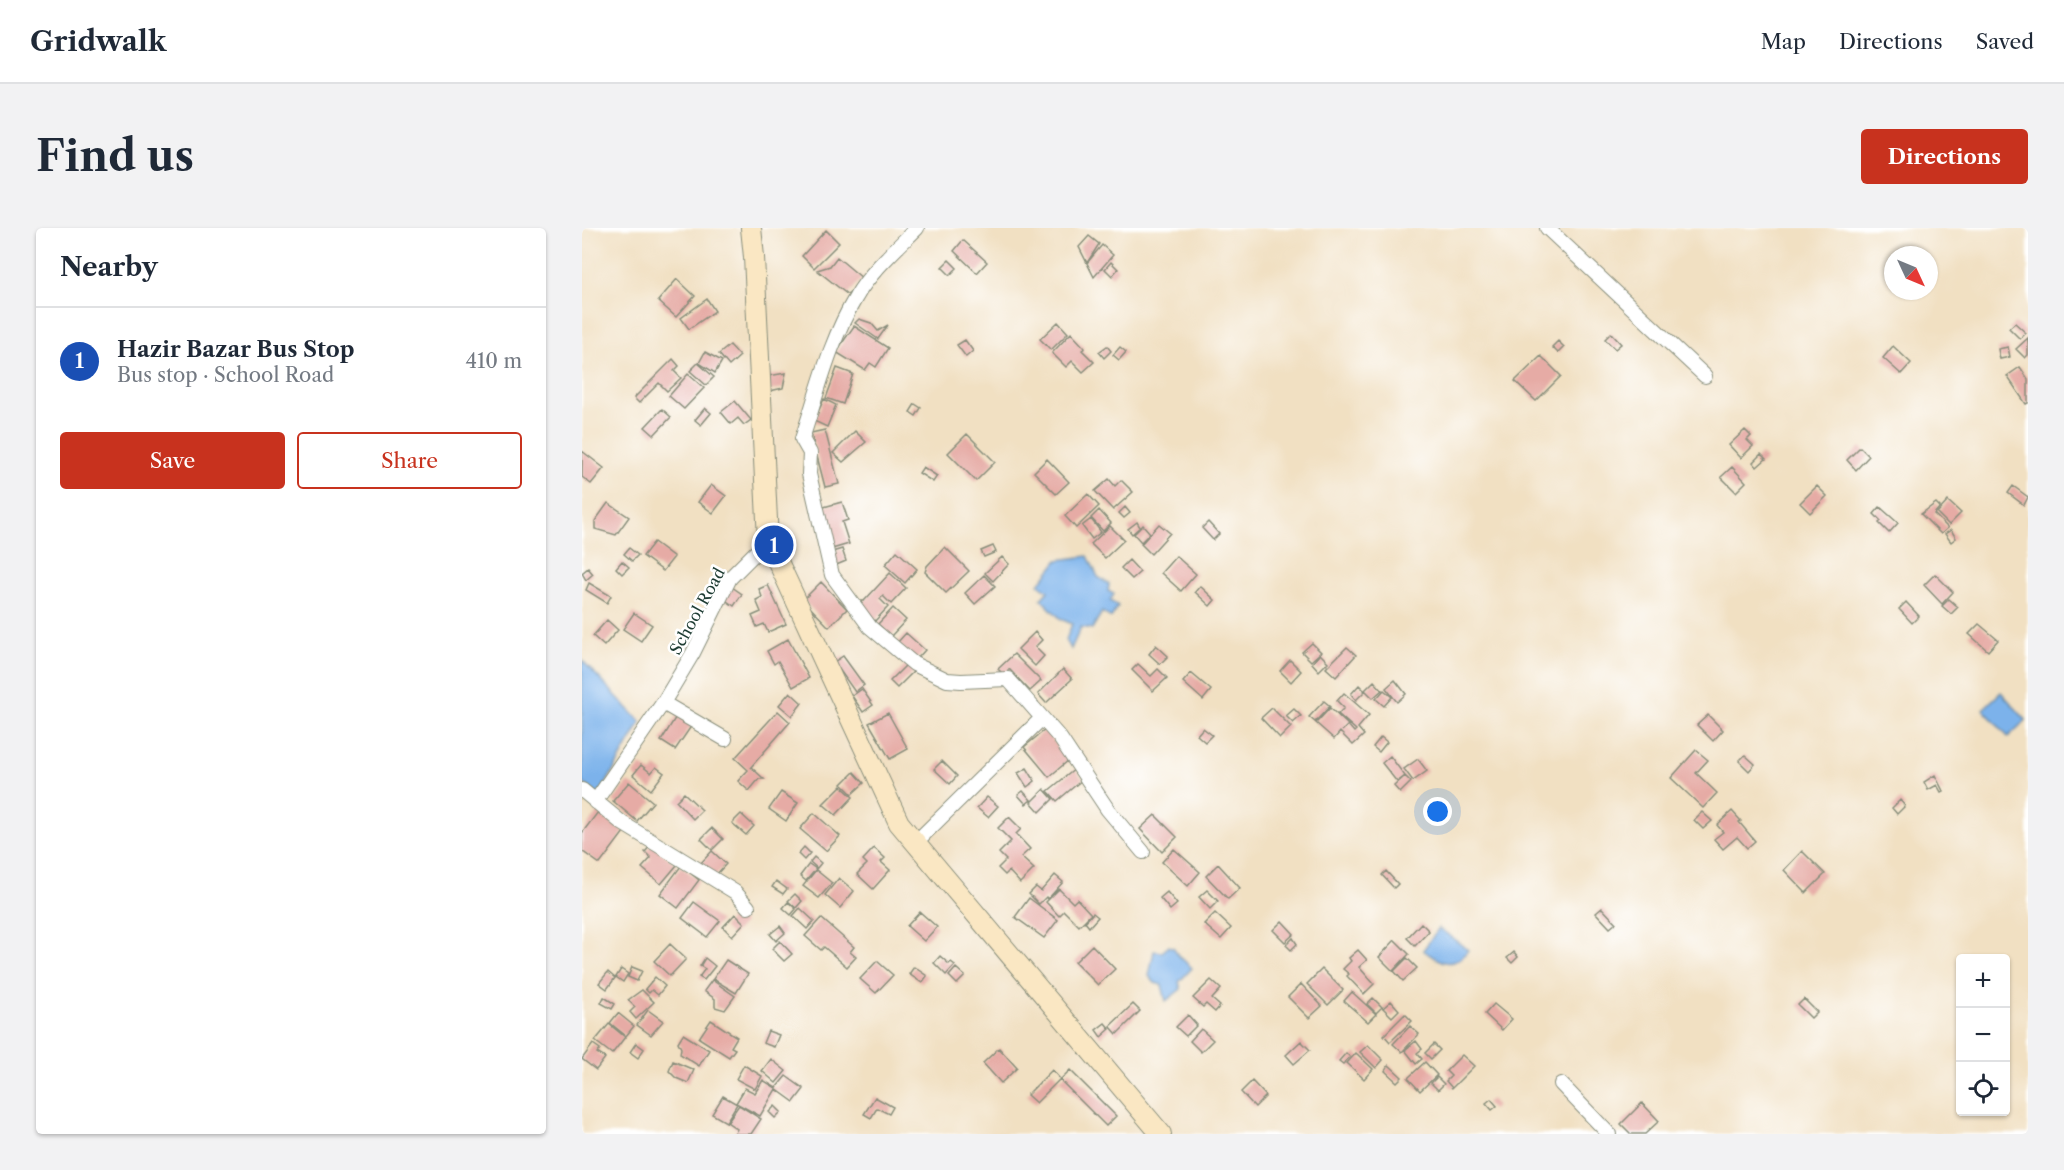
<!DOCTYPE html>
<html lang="en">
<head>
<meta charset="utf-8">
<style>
	body { margin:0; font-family:"Libre Caslon Text",serif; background:#f2f2f3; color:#1f2937 }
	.controls { position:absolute; right:18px; bottom:18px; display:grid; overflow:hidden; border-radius:6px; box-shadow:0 2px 4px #0004 }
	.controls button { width:54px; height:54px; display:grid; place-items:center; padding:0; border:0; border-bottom:2px solid #e0e1e3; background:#fff; color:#1f2937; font:30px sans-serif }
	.compass { position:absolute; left:1302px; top:18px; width:54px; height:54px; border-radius:50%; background:#fff; box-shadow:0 2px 4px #0004; rotate:134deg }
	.you { position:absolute; left:856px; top:584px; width:21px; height:21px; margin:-15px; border:4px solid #fff; border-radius:50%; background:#1a73e8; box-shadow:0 0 0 9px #1a73e833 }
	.badge { display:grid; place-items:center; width:39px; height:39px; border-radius:50%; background:#c8321e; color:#fff; font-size:20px; font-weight:700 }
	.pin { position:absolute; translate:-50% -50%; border:3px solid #fff; box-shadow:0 2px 6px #0006 }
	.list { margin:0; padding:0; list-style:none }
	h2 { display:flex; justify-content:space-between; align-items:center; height:78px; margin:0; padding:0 24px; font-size:26px }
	h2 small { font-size:20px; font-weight:400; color:#747a83 }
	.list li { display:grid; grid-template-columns:39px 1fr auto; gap:18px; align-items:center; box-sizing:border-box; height:108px; padding:0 24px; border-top:2px solid #e0e1e3 }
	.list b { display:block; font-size:22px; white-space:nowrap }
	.list p { margin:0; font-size:20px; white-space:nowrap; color:#747a83 }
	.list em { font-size:20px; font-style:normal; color:#747a83 }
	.actions { display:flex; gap:12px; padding:18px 24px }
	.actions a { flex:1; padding:14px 0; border:2px solid #c8321e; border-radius:6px; text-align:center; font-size:21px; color:#c8321e }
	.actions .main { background:#c8321e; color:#fff }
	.icon { flex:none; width:33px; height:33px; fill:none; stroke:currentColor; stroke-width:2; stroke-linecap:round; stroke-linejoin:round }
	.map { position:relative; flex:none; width:1446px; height:906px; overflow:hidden; border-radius:6px }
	header { display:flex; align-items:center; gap:36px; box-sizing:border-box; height:84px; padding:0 30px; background:#fff; border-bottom:2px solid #e0e1e3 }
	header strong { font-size:28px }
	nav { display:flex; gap:33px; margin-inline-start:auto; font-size:21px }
	.intro { display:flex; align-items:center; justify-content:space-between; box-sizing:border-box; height:144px; padding:0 36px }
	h1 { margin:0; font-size:42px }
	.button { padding:15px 27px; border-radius:6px; background:#c8321e; color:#fff; font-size:21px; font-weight:700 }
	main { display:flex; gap:36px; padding:0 36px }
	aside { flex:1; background:#fff; border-radius:6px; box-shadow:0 2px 4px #0004 }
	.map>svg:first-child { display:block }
	.water { fill:#7cb2eb; stroke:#4e7890; stroke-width:1.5 }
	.building { fill:#e6aba5 }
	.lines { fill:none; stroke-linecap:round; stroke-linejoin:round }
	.street-casing { stroke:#888e7b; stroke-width:16 }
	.secondary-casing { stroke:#888e7b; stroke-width:22 }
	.street { stroke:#fff; stroke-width:14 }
	.secondary { stroke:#fae7c3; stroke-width:20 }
	.labels { text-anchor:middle; stroke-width:5; stroke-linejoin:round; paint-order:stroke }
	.street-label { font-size:16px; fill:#1f3d34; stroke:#fff }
</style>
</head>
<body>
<header>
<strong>Gridwalk</strong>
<nav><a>Map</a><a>Directions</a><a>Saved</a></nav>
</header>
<div class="intro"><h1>Find us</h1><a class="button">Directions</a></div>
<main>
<aside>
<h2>Nearby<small></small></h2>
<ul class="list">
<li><span class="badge" style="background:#1a4fb4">1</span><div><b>Hazir Bazar Bus Stop</b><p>Bus stop · School Road</p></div><em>410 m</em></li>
</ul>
<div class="actions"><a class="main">Save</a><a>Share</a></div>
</aside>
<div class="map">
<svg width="1446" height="906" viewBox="0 0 1446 906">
	<rect width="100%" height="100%" fill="#fff"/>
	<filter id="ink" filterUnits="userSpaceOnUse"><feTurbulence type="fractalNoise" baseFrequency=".0167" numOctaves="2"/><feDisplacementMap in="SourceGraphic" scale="12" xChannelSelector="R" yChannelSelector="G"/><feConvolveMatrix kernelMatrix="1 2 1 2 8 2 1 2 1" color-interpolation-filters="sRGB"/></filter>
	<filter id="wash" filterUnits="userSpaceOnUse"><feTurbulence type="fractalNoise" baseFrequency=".008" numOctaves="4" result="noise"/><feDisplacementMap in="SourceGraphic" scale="24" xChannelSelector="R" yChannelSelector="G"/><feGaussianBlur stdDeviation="1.35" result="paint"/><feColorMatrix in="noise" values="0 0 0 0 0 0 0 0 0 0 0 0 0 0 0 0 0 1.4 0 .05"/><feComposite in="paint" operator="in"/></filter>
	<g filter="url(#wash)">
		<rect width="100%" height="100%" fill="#f1e0c2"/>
		<!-- water -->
		<path class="water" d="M506,328L516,349L527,356L526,363L532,366L528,373L536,378L529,390L520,384L510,401L499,399L489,421L484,412L490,396L479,391L459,371L466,363L457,356L476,332Z
			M0,432L59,494L17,568L0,554Z
			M1419,464L1444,492L1426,509L1401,481Z
			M857,700L886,722C872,742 858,735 841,722Z
			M587,718L592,720L596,727L610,740L597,754L599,761L584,773L580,757L573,755L567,748L572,723L580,724Z"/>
		<g id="blocks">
			<!-- building -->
			<path class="building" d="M244,2L257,15L232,40L220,28Z
				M507,8L517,16L505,35L497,19Z
				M381,12L405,34L395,45L372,23Z
				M520,17L531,27L512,49L505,35Z
				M255,29L280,50L266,67L235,42L248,38Z
				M367,32L375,40L368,47L360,39Z
				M529,34L536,41L530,48L523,41Z
				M95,51L113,68L94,89L76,73Z
				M125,71L133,83L107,101L99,90Z
				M277,91L289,95L296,103L306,97L296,111L273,95Z
				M476,94L486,105L469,122L458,111Z
				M1433,95L1444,105L1438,111L1427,100Z
				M272,98L306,120L294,139L288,135L283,142L254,124Z
				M489,105L503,120L500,122L512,134L501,144L490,133L484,139L470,125Z
				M1029,105L1039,116L1033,121L1023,111Z
				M1446,110V127L1443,130L1434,121Z
				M383,112L391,123L384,129L375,117Z
				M976,113L982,119L976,125L970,119Z
				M148,117L158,128L147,138L137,126Z
				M525,118L529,123L522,130L517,124Z
				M1311,118L1329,135L1319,146L1301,130Z
				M538,119L544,124L537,132L531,127Z
				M1426,119L1428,129L1418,131L1416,121Z
				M123,124L140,133L133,145L117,135Z
				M959,128L979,148L954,173L933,153Z
				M91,131L97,138L92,143L99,150L85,163L77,155L57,175L52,170Z
				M116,135L132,149L124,157L108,143Z
				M1438,139L1446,151V175L1444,176L1425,148Z
				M255,140L271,146L261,176L244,170Z
				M204,145L201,160L188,163L186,148Z
				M106,146L122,160L102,181L87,168Z
				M242,171L254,177L245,199L232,193Z
				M153,173L169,192L162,197L156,190L149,196L139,184Z
				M333,176L339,180L334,188L328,184Z
				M123,180L129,185L119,197L113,192Z
				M80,181L89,189L72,207L63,199Z
				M243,202L257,256L243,259L229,205Z
				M1163,202L1169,208L1165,212L1171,218L1159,230L1147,217Z
				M273,203L284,214L261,234L251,225Z
				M385,206L413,234L394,253L366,225Z
				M1278,219L1287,228L1274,242L1265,232Z
				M0,223L22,240L9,256L0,249Z
				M1179,226L1184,231L1175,239L1171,234Z
				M465,231L487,254L474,266L452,244Z
				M341,239L355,248L351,254L337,245Z
				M1150,239L1164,254L1154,264L1139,249Z
				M527,251L533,258L539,252L551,264L531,282L513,263Z
				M129,257L144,268L131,285L116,274Z
				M1235,258L1245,268L1228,285L1218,275Z
				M1431,258L1446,269L1442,277L1426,265Z
				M506,266L517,278L494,300L483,288Z
				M1366,273L1379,285L1367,297L1355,285Z
				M260,274L266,292L260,294L267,316L250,321L238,280Z
				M26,275L47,289L34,307L13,301V293Z
				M1354,275L1358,279L1352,286L1366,300L1359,306L1339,286Z
				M543,279L548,285L542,290L537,285Z
				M1298,279L1316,295L1307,305L1297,295L1299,293L1292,286Z
				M517,282L529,295L521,303L509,290Z
				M509,291L519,304L510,311L500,298Z
				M555,294L558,299L550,306L546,301Z
				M626,294L637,306L631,312L620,300Z
				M577,296L588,305L569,326L559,316Z
				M561,297L568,305L559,314L552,306Z
				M528,298L542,312L523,330L509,316Z
				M1369,302L1374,310L1369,314L1363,306Z
				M72,314L92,329L81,343L61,328Z
				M411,318L414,324L402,329L399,323Z
				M363,319L387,343L364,365L343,344L345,338Z
				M47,320L56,327L50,333L42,326Z
				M260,321L264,333L252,338L247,325Z
				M315,323L335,341L323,355L303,337Z
				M594,328L614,346L599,363L579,345Z
				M420,329L427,336L411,353L403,345Z
				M547,332L558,344L550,351L539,340Z
				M40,333L47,339L40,346L34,340Z
				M6,340L11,346L4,352L0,345Z
				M308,345L324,360L309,376L301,368L298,371L306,379L292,394L278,381L279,373H282Z
				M1353,346L1371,364L1360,376L1342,357Z
				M402,347L413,358L393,376L383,365Z
				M239,354L265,381L247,399L221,372Z
				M7,355L29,368L25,375L4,362Z
				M186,357L204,396L186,404L182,396L175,399L170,388L179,384L174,372L180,369L177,361Z
				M618,358L633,372L628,378L613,364Z
				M150,359L160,366L152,378L142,371Z
				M1367,371L1376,379L1369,386L1360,378Z
				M1324,374L1337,388L1330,395L1317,381Z
				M311,380L324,392L309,408L296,396Z
				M52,385L70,397L59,413L41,401Z
				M25,392L36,402L22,418L11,408Z
				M1397,396L1416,412L1406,423L1387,406Z
				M453,404L460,412L453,419L462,428L453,438L436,421Z
				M324,405L343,422L334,432L315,415Z
				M206,411L227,450L211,459L196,433L192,436L185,423Z
				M730,415L739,424L729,433L720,424Z
				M574,417L586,428L578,436L567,426Z
				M765,419L774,427L754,449L744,440Z
				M432,426L459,453L448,463L427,441L422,447L416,441Z
				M738,426L746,434L737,443L730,435Z
				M261,428L282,457L273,464L252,434Z
				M708,432L719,443L709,454L698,443Z
				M325,436L332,443L315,460L308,453Z
				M556,436L569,448L576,441L585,450L571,463L550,442Z
				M481,441L490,451L464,475L456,466Z
				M609,445L629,462L621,472L601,454Z
				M813,452L824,466L815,474L804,460Z
				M792,453L800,462L791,470L783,462Z
				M777,457L783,463L774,472L769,466Z
				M280,461L291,477L281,484L270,468Z
				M802,462L810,469L802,478L794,471Z
				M208,464L220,475L210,488L197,477Z
				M762,465L787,487L776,500L782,507L771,517L758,504L752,511L734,495L748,480L766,497L760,503L766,497L772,504L774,502L756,486L762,480L755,473Z
				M742,473L748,478L733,494L727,489Z
				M690,480L709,499L698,510L679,490Z
				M712,481L719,488L711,495L704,488Z
				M196,483L208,494L169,539L182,551H177L167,563L156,553L166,542L153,530Z
				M306,485L326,521L308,531L287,495Z
				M95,487L110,497L93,522L79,513Z
				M1126,487L1141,502L1131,513L1115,497Z
				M621,500L630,507L623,514L615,507Z
				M463,502L487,532L467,549L442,519Z
				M799,509L805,514L797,524L791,519Z
				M1114,522L1126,532L1114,545L1135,565L1121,580L1089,550Z
				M1163,527L1173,536L1167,543L1157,533Z
				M808,528L823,548L815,554L800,535Z
				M836,531L845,543L831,553L822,541Z
				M360,533L375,548L368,556L352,541Z
				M59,537L69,545L74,539L82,545L69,562L51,547Z
				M445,540L453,553L445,559L436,545Z
				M493,541L501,551L475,573L466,563Z
				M272,544L282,555L270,566L260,556Z
				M1353,547L1361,563L1359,564L1355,557L1346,562L1342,554Z
				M823,548L829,554L818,565L812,558Z
				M47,554L71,574L55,593L31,573Z
				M259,558L271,569L254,587L241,576Z
				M462,561L471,571L458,584L449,574Z
				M441,563L449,572L444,576L436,567Z
				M199,564L216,575L204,593L187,581Z
				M102,565L120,582L111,591L94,573Z
				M405,569L416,578L406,589L395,580Z
				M1318,572L1323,578L1315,586L1310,580Z
				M1150,583L1159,593L1157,594L1173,613L1165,620L1155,609L1141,621L1132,611L1141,604L1135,597Z
				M16,584L42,604L18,636L0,623V605Z
				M1120,584L1130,593L1121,601L1112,592Z
				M232,585L258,608L244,623L218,601Z
				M159,586L172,598L164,607L150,595Z
				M573,587L595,609L580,624L558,601Z
				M427,589L439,601L434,606L448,621L439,629L452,641L438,655L427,643L423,647L416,640L424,632L417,625L429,613L416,600Z
				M130,600L141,611L130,622L119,611Z
				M70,616L95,637L79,656L60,640L69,630L63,624Z
				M222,619L228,625L222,632L216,626Z
				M292,620L303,630L299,634L308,642L291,661L275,646L285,636L281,632Z
				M592,621L618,644L606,658L580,634Z
				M130,623L144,636L133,648L119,635Z
				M1220,623L1243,646L1224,665L1202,642Z
				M232,629L239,635L235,640L228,634Z
				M227,636L234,641L224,653L218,648Z
				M636,636L658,660L646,671L624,648Z
				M99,638L117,652L96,680L78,666Z
				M234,642L250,655L237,670L221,658Z
				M804,643L816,656L812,660L800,647Z
				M473,647L481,654L466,671L464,669L457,676L447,666L454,659L459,663Z
				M257,650L272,663L258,680L243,667Z
				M194,653L205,661L201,666L190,659Z
				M477,661L491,675L495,671L509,686L497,698L482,683L477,688L464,674Z
				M625,662L636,673L628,681L617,669Z
				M585,664L595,676L588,682L578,670Z
				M213,666L220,673L214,680L206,673Z
				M447,670L476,692L462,710L433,689Z
				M112,674L138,693L125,709L100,690Z
				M206,674L214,681L209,687L201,680Z
				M218,680L232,693L225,701L211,688Z
				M1020,680L1034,695L1028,700L1014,685Z
				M338,684L355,699L342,713L325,698Z
				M511,685L516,689L507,699L503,694Z
				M633,685L649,700L639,711L622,696Z
				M153,686L162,695L150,708L141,699Z
				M239,690L272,719L268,724L274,729L265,739L242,719L239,722L223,708Z
				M700,693L712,706L703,714L691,702Z
				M839,695L847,703L833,718L825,710Z
				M198,698L203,705L194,713L188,706Z
				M711,710L715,716L709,722L704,717Z
				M813,712L827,726L811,743L797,729Z
				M198,713L210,726L202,733L190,721Z
				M88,716L104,731L88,748L72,733Z
				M510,717L533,741L516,757L493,734Z
				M776,722L785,732L777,739L792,756L782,766L765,748L767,746L761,741L769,733L767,730Z
				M932,724L936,729L930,735L925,730Z
				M358,728L367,736L369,734L373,737L364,747L352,735Z
				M123,730L133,738L122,752L117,749L123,741L118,738Z
				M825,730L835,740L821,753L812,743Z
				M144,732L166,746L154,765L131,751Z
				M295,733L311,747L294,765L278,751Z
				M50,739L60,743L55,753L46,749Z
				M332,739L345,748L340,755L327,746Z
				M374,740L383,748L375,756L367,748Z
				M39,741L46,746L41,754L34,749Z
				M740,741L761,762L746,777L725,756Z
				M26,744L33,750L25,761L17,755Z
				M73,749L83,758L76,767L70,762L67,765L63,761Z
				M130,752L153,768L143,782L133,779V771L122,763Z
				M629,752L639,761L630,771L638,778L633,784L624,776L621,779L611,770Z
				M719,756L740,778L727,790L706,769Z
				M60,762L72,774L54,791L48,784L53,779L46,772Z
				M770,764L794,786L786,794L762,773Z
				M22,769L33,776L30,781L19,775Z
				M791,770L800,779L794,785L785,776Z
				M1222,771L1235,784L1229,790L1216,777Z
				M809,773L817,782L810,789L801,780Z
				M551,776L558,783L535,806L528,798Z
				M912,776L930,791L920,802L903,786Z
				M66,782L81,793L69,807L55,797Z
				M36,785L52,798L44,808L28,795Z
				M823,786L830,793L808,814L802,807Z
				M606,787L615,797L604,808L594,799Z
				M129,792L155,809L149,819L153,821L147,829L117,810Z
				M523,795L528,801L519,809L514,802Z
				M27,796L43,809L30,826L13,813Z
				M828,798L837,806L820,824L811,816Z
				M619,801L631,812L619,824L608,813Z
				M186,803L197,807L192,819L181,815Z
				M101,806L127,822L117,838L98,826L99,820L96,814Z
				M719,813L728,822L712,836L704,827Z
				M834,813L840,821L835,825L840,831L834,836L823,822Z
				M54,815L62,821L56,830L48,824Z
				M11,816L18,821L15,825L23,830L14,842L0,831Z
				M852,816L858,822L849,831L843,825Z
				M786,817L801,832L794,840L778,824Z
				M417,820L435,840L419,855L401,835Z
				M764,825L768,829L761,836L757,833Z
				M774,825L791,841L782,851L765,835Z
				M880,827L892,838L870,860L864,853L869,848L864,843Z
				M189,831L204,843L194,855L180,843Z
				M91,833L112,842L106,855L94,850L87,843Z
				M843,834L855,847L838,863L826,850Z
				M162,837L180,848L173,861L154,851Z
				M807,837L820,849L815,854L803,843Z
				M470,842L478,851L454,875L445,867Z
				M488,842L534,888L524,898L478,852Z
				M204,848L222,861L212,874L194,861L178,888L154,875L163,860L173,865L181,852L194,860Z
				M855,849L862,856L856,862L849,855Z
				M670,853L684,868L673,879L659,864Z
				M141,868L155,876L144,894L130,886Z
				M293,869L311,879L307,886L295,880L289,890L282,886Z
				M909,871L915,878L910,882L904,875Z
				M1060,875L1077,893L1063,906H1049L1039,896Z
				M157,877L179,891L169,906H152L155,901L145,894Z
				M193,878L199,884L193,890L187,884Z"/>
		</g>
	</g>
	<g filter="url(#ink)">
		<use href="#blocks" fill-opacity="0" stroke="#888e7b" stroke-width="1.5"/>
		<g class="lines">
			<defs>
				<path id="street" d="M335,0C315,20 288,44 274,69C248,112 236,163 220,211L228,225L227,246L250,347L288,399L332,436L365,452L379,453L426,451L478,510L526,582L561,624
					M965,0L1123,148
					M81,475L111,425L148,350L186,312
					M0,562L40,595L153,664L166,679
					M13,574L81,475L143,511
					M334,614L459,491
					M979,856L1027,906"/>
				<path id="secondary" d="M169,0L172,29L186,312L317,595L579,906"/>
			</defs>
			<!-- street casing -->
			<use href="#street" class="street-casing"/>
			<!-- secondary casing -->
			<use href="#secondary" class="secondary-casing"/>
			<!-- street -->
			<use href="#street" class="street"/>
			<!-- secondary -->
			<use href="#secondary" class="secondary"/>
		</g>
	</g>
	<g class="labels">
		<!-- street labels -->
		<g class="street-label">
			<text transform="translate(115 383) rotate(-61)" y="6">School Road</text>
		</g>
	</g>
</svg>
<div class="controls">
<button>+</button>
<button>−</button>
<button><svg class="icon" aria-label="locate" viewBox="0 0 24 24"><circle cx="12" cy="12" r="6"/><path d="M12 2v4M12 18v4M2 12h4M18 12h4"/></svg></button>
</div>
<svg class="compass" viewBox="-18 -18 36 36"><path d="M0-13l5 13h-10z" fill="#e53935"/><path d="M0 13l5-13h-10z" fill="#747a83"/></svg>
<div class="you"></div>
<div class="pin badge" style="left:192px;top:317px;background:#1a4fb4">1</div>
</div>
</main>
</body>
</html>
